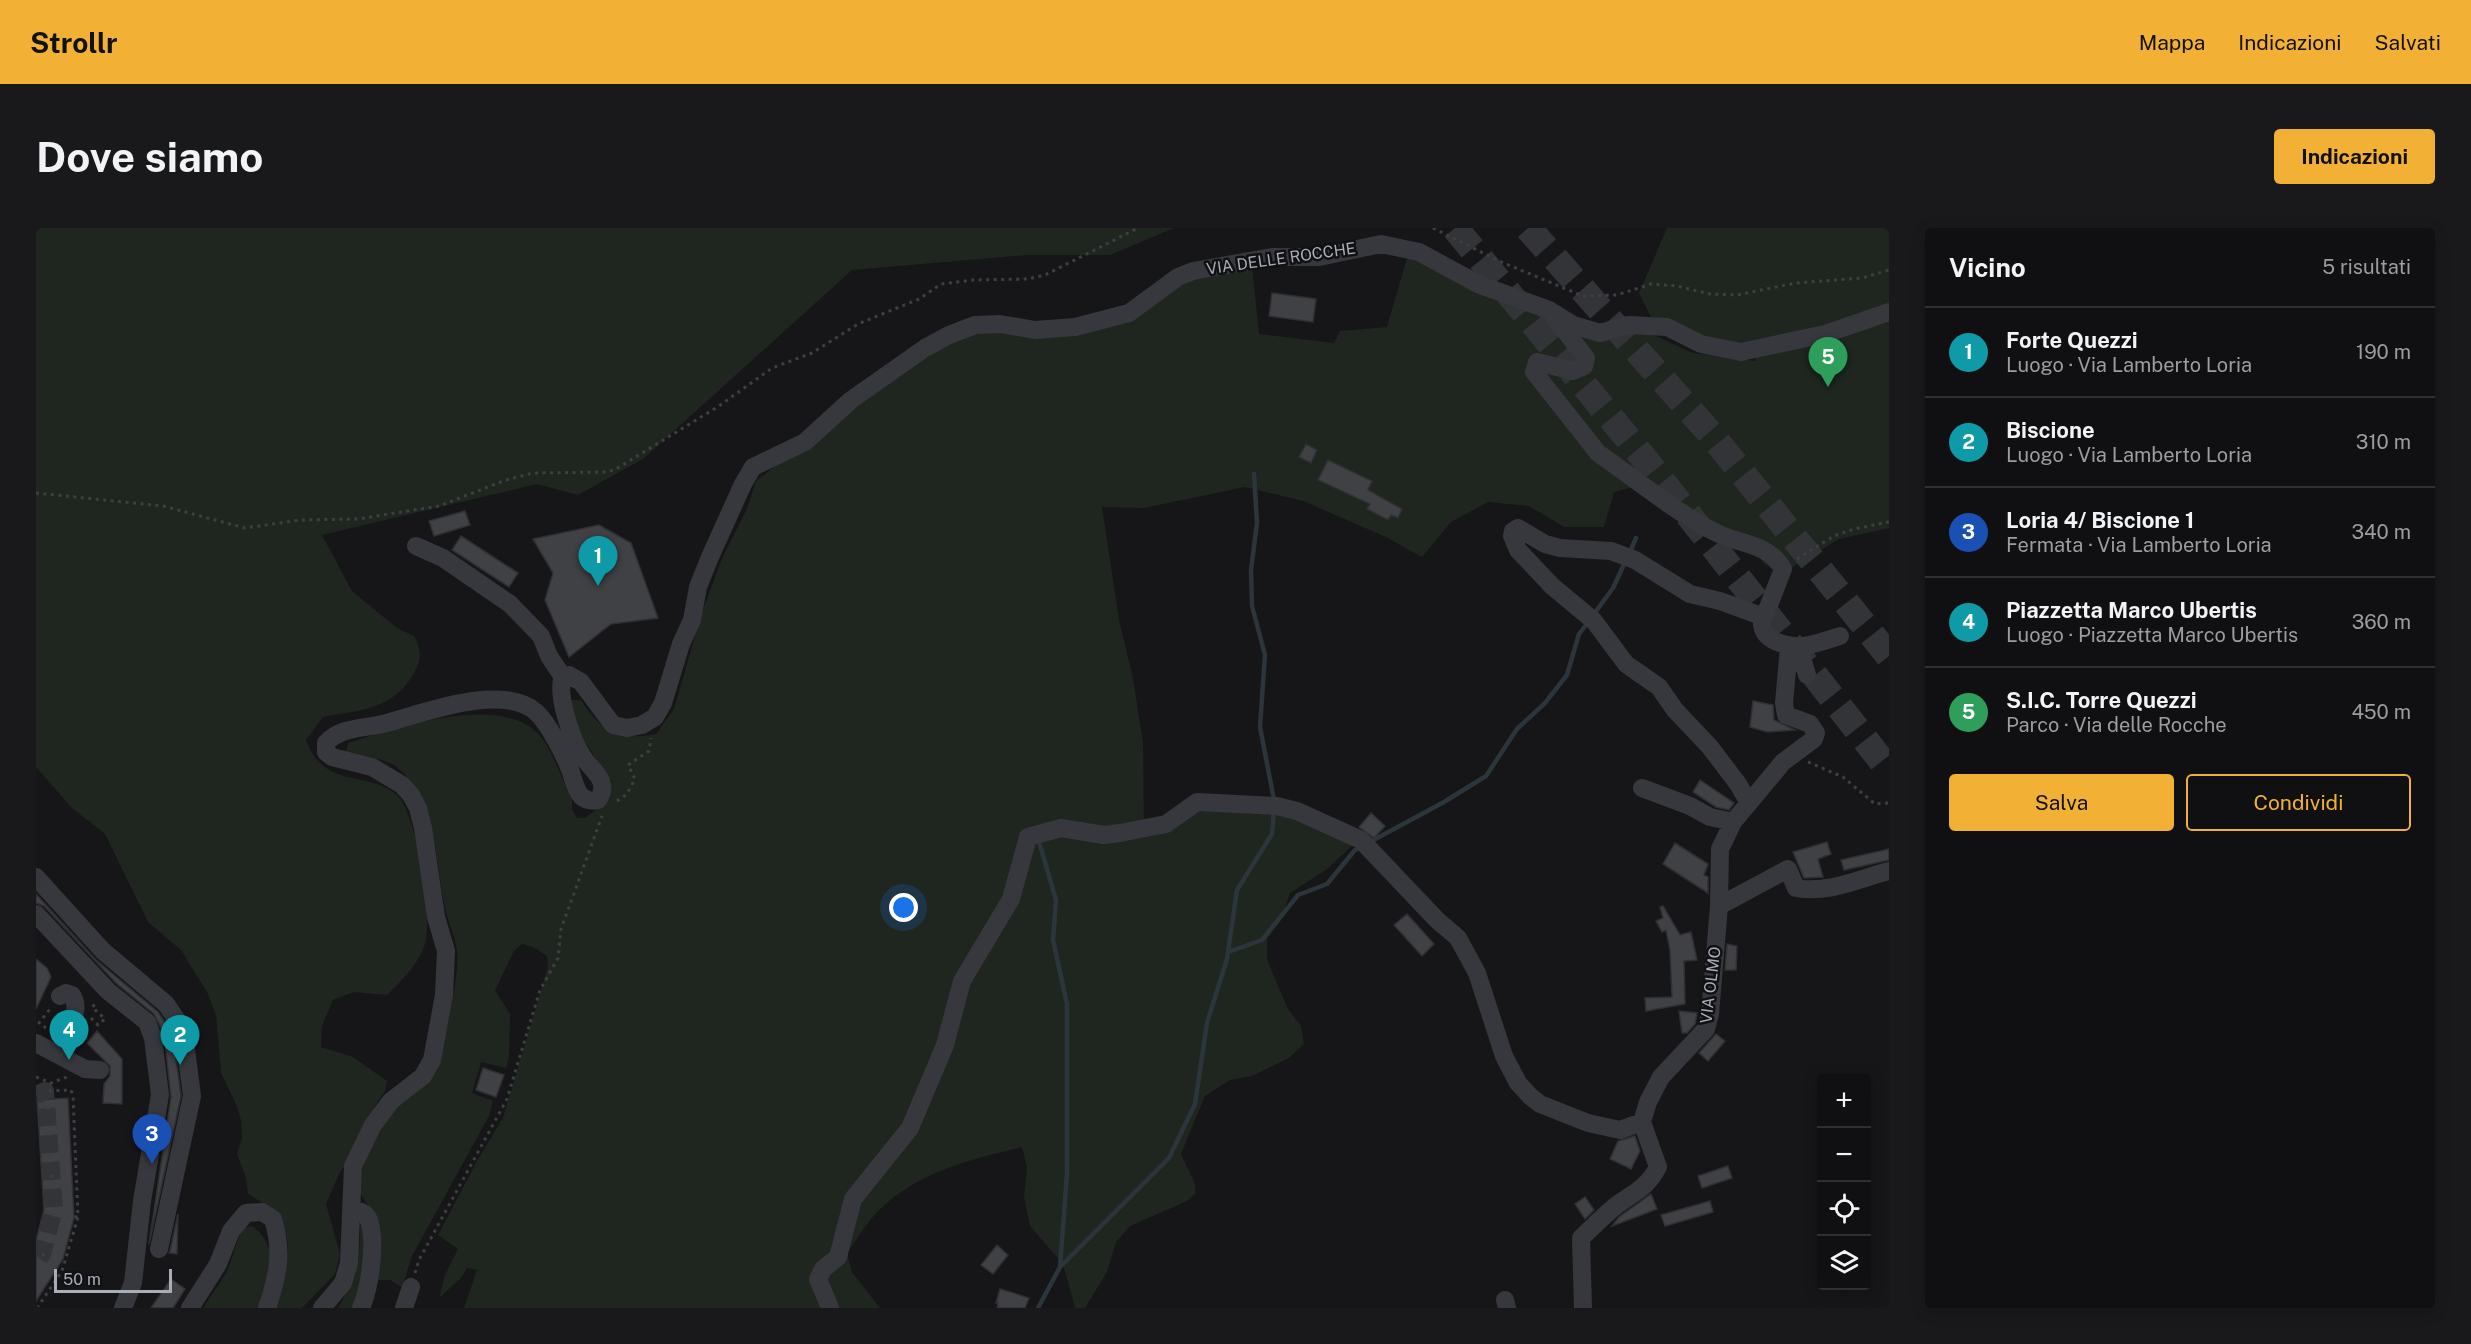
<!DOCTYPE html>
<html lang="it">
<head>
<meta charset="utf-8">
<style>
	body { margin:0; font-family:"Public Sans",sans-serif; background:#19191b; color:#f1f3f6 }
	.controls { position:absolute; right:18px; bottom:18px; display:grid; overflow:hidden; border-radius:6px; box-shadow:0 3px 15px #0003 }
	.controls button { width:54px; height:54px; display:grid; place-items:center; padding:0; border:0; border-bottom:2px solid #303032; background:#101012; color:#f1f3f6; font:30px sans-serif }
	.scale { position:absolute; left:18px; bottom:15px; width:118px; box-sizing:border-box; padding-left:6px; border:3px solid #a8adb8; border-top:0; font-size:16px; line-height:21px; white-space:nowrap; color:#a8adb8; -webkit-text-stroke:4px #111113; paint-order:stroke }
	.you { position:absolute; left:868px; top:680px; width:21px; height:21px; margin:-15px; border:4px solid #fff; border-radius:50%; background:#1a73e8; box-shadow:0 0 0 9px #1a73e833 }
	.badge { display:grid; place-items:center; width:39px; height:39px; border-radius:50%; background:#f2b134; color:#fff; font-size:20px; font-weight:700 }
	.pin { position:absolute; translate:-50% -50px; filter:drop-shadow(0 2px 3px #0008) }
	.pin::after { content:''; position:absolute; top:32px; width:21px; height:18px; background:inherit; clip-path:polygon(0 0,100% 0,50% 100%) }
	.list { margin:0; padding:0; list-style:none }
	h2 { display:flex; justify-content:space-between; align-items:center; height:78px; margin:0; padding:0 24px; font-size:26px }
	h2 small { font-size:20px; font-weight:400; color:#9c9d9f }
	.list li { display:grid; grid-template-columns:39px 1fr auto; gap:18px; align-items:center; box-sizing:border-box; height:90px; padding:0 24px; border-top:2px solid #303032 }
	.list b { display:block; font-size:22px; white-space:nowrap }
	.list p { margin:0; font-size:20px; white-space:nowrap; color:#9c9d9f }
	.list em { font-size:20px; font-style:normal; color:#9c9d9f }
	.actions { display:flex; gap:12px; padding:18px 24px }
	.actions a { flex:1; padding:14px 0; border:2px solid #f2b134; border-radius:6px; text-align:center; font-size:21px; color:#f2b134 }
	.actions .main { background:#f2b134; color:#111 }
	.icon { flex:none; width:33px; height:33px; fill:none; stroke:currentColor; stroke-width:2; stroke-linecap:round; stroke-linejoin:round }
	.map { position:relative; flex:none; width:1853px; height:1080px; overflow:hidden; border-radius:6px }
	header { display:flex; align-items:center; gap:36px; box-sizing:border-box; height:84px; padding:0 30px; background:#f2b134; color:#111 }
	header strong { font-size:28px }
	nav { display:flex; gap:33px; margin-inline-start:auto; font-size:21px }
	.intro { display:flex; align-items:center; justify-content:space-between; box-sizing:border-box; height:144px; padding:0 36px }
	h1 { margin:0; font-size:42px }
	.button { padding:15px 27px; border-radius:6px; background:#f2b134; color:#111; font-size:21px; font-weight:700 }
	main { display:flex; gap:36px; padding:0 36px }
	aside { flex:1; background:#101012; border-radius:6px; box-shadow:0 3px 15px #0003 }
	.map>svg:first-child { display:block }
	.green { fill:#1e261f }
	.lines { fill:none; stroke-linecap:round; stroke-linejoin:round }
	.stream { stroke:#2c353c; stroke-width:4.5 }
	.building { fill:#404145; stroke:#303034; stroke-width:1.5 }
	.minor-tunnel { stroke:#333438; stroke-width:18; stroke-dasharray:18 9; stroke-linecap:butt }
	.highway-tunnel { stroke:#333438; stroke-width:27; stroke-dasharray:27 14; stroke-linecap:butt }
	.path { stroke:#3d3f44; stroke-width:3; stroke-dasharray:3 4.5; stroke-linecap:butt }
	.minor { stroke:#37383d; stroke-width:18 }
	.labels { text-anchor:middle; stroke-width:5; stroke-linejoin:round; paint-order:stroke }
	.street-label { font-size:16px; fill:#a8adb8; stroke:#111113 }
</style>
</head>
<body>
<header>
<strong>Strollr</strong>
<nav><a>Mappa</a><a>Indicazioni</a><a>Salvati</a></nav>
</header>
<div class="intro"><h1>Dove siamo</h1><a class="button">Indicazioni</a></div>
<main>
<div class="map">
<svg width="1853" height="1080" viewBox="0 0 1853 1080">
	<rect width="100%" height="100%" fill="#161618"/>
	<!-- green -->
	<path class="green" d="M0,0H1138L1074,27H992L816,42L607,231L542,267L501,256L286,307L316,363L361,400L378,408C385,420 386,431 379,443C360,481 325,482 287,489L270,512C288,562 331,542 360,566C381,582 397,692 389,716C383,736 365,753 351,767L318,764L297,772L286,798L285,819L317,829L351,853L349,863L339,878L324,914L303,946L290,976L304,1026L299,1046L266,1080H237C253,1028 268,997 212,966L210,950L201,926L206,910L205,892L200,876L185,845L180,787L171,764L145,722L112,694L69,606L36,580L0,539Z
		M1631,0H1853V300L1803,311L1745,346L1728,336L1722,327L1598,259L1578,264L1568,299H1528L1493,278L1452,274L1415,294L1386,329L1350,309L1267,273L1209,259L1108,280L1066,279L1083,392L1097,450L1107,515L1108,606L1160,582L1261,588L1318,616L1290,642L1254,665L1244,694L1231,711V732L1252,781L1265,798L1268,816L1253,830L1216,848L1194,852L1169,868L1145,926L1159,956V966L1151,973L1094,998L1080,1014L1071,1044L1049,1080H1039L1027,1036L994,998L988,969L991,939L986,919C932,932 873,946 835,991C826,1002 819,1014 811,1025L816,1044L844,1080H428L441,1042L431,1040L425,1050L403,1070L409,1047L422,1021L402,1007L441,933L467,890L512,739L511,728L497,719L486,716L478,723L459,762L474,786L473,829L470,840L445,834L436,865L457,873L453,888L376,1028L366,1059L354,1052H341L335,982L321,960C328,931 340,902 361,880C372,870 391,858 397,845C407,824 424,747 421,724C420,709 412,695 409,680C399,633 401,574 362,540C351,530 324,528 310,524L312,515C358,500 474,460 508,513C520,531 526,553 536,571V581L541,590H549L571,573L576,554L542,504L535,472H545C565,504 583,513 620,506L638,481L665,387L687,328L711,281L720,253L834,165L915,113L943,103L1015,108L1159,49L1216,38L1223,106L1298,115L1304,103L1351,99L1372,27L1493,81L1545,108L1596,102L1620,108L1657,125L1720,133L1717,125L1620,99L1603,65Z
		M324,992L328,994L332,1034L319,1080H302C319,1051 325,1026 324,992Z
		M216,998C246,1020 234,1051 222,1080H167L191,1044L206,1000Z"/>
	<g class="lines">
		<!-- stream -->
		<path class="stream" d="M1218,246L1221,295L1215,342L1216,378L1229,427L1224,499L1238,572
			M1594,324L1600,310
			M1558,386L1577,360L1590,332
			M1332,615L1408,574L1450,548L1481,501L1509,475L1531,447L1543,406L1553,393
			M1192,724L1226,712L1262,667L1291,656L1319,622L1325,619
			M1024,1039L1133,930L1159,876L1171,795L1191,731L1201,662L1236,606L1238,581
			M1002,1080L1024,1039L1031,946V776L1017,712L1020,672L1004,617"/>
	</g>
	<!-- building -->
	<path class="building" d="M1236,65L1280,71L1277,94L1233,88Z
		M1270,216L1281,222L1275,235L1263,229Z
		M1292,232L1336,253L1332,262L1366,281L1362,290L1355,287L1352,292L1331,281L1334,276L1282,252Z
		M429,283L434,297L398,308L393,293Z
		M563,297L595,315L622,390L575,396L533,429L509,372L517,345L497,311Z
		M425,308L482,345L473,359L416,322Z
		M1717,473L1737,477L1738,492L1759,502L1731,504L1714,499Z
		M1664,552L1698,575L1693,582L1680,579L1657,564Z
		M1335,585L1349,598L1338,610L1323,599Z
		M1791,614L1795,626L1782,631L1787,649L1768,650L1757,624Z
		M1639,615L1672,636L1668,647L1672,649V665L1627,636Z
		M1853,621V632L1808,642L1805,632Z
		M0,666L59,731L122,784L133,800L138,816L145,868L113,1016L135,869L128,806L118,786L80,755L8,678L0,675Z
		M1627,678L1644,707L1655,704L1661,732L1648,733L1649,776L1610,783L1609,770L1636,769L1634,722L1630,702L1626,704L1620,693L1627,690L1624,679Z
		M1371,686L1398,716L1386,728L1358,697Z
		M1691,716L1701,718L1700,742H1689Z
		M0,731L11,740L15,749L0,781Z
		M1643,783L1661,785L1659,796L1651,805H1646Z
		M61,803L86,831V876L67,875L68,856L74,848V838L51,815Z
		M1680,806L1689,813L1672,833L1663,825Z
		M447,840L468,847L460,869L440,862Z
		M32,870L38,990L27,1031L0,1073V1012L8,982L1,872Z
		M1599,908L1604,923L1595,941L1574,931L1582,913Z
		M1692,938L1696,950L1666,960L1662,948Z
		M1615,966L1621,981L1576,998L1583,989Z
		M1549,969L1558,982L1549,991L1539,976Z
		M1674,973L1677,984L1629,998L1625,987Z
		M142,986L141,1026L133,1025L134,1023Z
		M961,1017L972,1027L957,1046L945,1037Z
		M135,1051L149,1061L137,1080H115Z
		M964,1061L993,1070L989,1080H961L962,1075H960Z"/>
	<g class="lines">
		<!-- minor-tunnel -->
		<path class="minor-tunnel" d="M0,867L9,863L18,981L6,1026L0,1035"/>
		<!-- highway-tunnel -->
		<path class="highway-tunnel" d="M1419,0L1607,229L1853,542
			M1492,0L1674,205L1853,428"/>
		<!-- path -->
		<path class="path" d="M1397,0L1463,33L1547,68L1581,67L1615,56L1641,58L1674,66L1701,67L1760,55L1826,50L1853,42
			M0,265L127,278L209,300L264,292L322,291L403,278L470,252L497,245L571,244L580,241L683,178L736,140L776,125L822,96L883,71L905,56L937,52L992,51L1009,47L1102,0
			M1761,331L1798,308L1818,301L1853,294
			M1772,534L1807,549L1839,576L1853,575
			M581,573L591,566L599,551L592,537L613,523L615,510
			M55,790L62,797L69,791L56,779L62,774
			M10,800L3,795L14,781
			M0,849L15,855L31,849
			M10,880H17
			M11,906H19
			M13,928H19
			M14,948H20
			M18,981H24
			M16,987L42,989
			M6,1026L11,1028
			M379,1045L383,1032L471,871L504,762L522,730L525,701L566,588
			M1,1080L26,1043L42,989L37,868L35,862L9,863"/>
		<!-- minor -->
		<path class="minor" d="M1519,90L1550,130L1548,138L1537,143L1501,134L1498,144L1562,225C1597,249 1655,297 1693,310C1715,317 1735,320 1747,341L1726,395C1726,404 1731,409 1739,413C1763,424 1781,415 1804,408
			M380,318L407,330L474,376L505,408L513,428L527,449
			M1763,419L1771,447
			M1606,560L1654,578L1674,589L1697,594
			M1713,575L1702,556L1674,519L1639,482L1623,459L1590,436L1558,393L1516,358L1482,322L1476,308L1477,303L1482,300L1509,316L1524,320L1575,323L1599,332L1654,366L1684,373L1728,389
			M0,649L67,723L130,776L143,795L149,814L156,868L123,1021
			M1683,678L1752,641L1760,660C1793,666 1822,651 1853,643
			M0,686L72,763L111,794L117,810L124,867L106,973L97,1055L87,1080
			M24,768L30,765L36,767C46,783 32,795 29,810C27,816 28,824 28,830
			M0,815L49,841L64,842
			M316,981C322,983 329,984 332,990C341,1010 334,1060 325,1080
			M1469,1072L1471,1080
			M154,1080L182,1036L195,1003L210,985L226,984L237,991C247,1024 242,1048 231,1080
			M286,1080L307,1055L313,1035L317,938L337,897L355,873L387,848L396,832L408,767L410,723L400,689L387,600L382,580L375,567L366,557L336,539L296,529L290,524V515C306,497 334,501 354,494C390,484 467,455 500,484C512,495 527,524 533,539C537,548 538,560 545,568C551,573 555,573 562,572C575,553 556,543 547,529C536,513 520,466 527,449L533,447L545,454L577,497L591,500L606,497L619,489L627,475L645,416L656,392L662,359L674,329L707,256L717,239L769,214L815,172L889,120L913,107L939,97L964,96L999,102L1039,99L1093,85L1142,49L1157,43L1236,29H1283L1345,16L1383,24L1442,56L1513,82L1537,97L1564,105L1593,97L1631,99L1665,116L1705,124L1789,106L1853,84
			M368,1080L375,1059
			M794,1080L782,1051L787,1041L802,1029L817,971L874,900L909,817L926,753L975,671L992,609L1025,600L1068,607L1084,605L1130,596L1161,574L1241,578L1261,583L1325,612L1401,692L1422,710L1441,745L1468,828L1482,855L1494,868L1504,876L1552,895L1584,902L1606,894
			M1547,1080L1545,1010C1557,999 1568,987 1581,977C1600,963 1610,961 1622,939L1606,894L1612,874L1625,849L1670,801L1674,786L1683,678L1684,621L1697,594L1713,575L1747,534L1778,511L1780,505L1774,496L1750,487L1748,475L1753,420"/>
	</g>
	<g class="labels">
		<!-- street labels -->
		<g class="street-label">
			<text transform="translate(1245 30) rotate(-8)" y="6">VIA DELLE ROCCHE</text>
			<text transform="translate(1674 757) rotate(-83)" y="6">VIA OLMO</text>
		</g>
	</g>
</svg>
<div class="controls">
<button>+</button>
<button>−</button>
<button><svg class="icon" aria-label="locate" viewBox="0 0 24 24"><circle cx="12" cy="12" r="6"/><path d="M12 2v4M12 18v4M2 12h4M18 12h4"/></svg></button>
<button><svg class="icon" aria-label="layers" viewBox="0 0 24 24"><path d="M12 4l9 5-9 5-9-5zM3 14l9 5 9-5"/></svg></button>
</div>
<div class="scale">50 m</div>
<div class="you"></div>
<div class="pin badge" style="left:562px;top:358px;background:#0f9aa8">1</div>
<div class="pin badge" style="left:144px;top:837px;background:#0f9aa8">2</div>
<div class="pin badge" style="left:116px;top:936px;background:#1a4fb4">3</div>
<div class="pin badge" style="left:33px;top:832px;background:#0f9aa8">4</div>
<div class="pin badge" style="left:1792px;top:159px;background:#2e9e5b">5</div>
</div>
<aside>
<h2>Vicino<small>5 risultati</small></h2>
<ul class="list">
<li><span class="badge" style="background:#0f9aa8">1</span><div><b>Forte Quezzi</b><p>Luogo · Via Lamberto Loria</p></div><em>190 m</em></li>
<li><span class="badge" style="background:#0f9aa8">2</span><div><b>Biscione</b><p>Luogo · Via Lamberto Loria</p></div><em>310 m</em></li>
<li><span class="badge" style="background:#1a4fb4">3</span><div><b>Loria 4/ Biscione 1</b><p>Fermata · Via Lamberto Loria</p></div><em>340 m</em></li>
<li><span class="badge" style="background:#0f9aa8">4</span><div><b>Piazzetta Marco Ubertis</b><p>Luogo · Piazzetta Marco Ubertis</p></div><em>360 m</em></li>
<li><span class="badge" style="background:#2e9e5b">5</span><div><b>S.I.C. Torre Quezzi</b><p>Parco · Via delle Rocche</p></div><em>450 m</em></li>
</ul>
<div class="actions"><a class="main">Salva</a><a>Condividi</a></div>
</aside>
</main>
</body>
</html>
